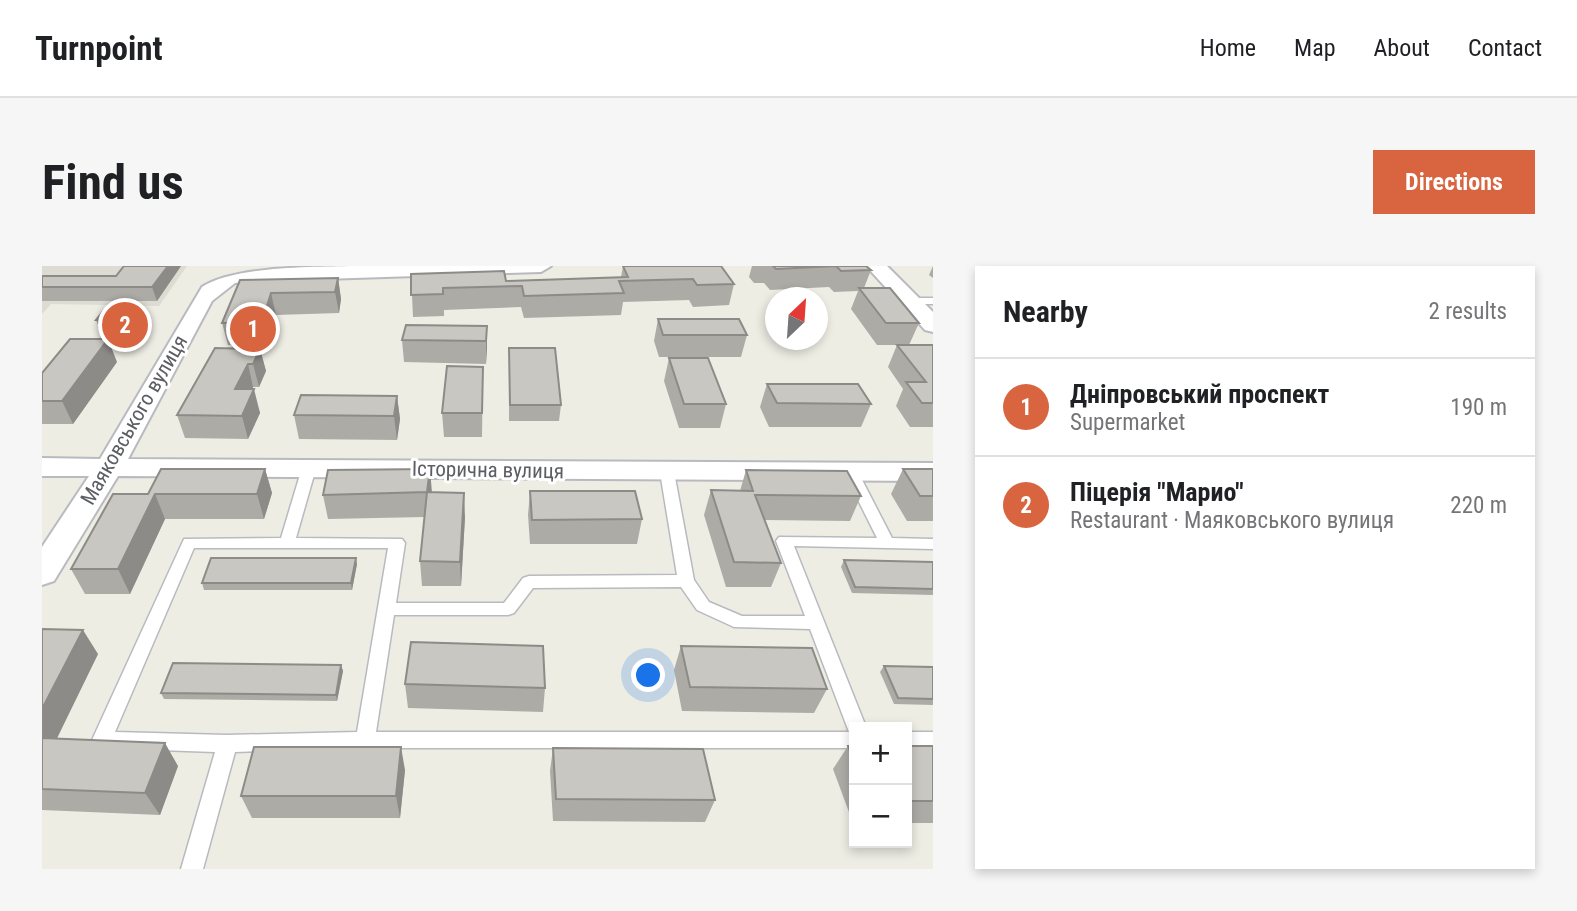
<!DOCTYPE html>
<html lang="en">
<head>
<meta charset="utf-8">
<style>
	body { margin:0; font-family:"Roboto Condensed",sans-serif; background:#f6f6f6; color:#202124 }
	.controls { position:absolute; right:21px; bottom:21px; display:grid; overflow:hidden; border-radius:0px; box-shadow:0 4px 10px #0003 }
	.controls button { width:63px; height:63px; display:grid; place-items:center; padding:0; border:0; border-bottom:2px solid #e0e0e0; background:#fff; color:#202124; font:35px sans-serif }
	.compass { position:absolute; left:723px; top:21px; width:63px; height:63px; border-radius:50%; background:#fff; box-shadow:0 4px 10px #0003; rotate:25deg }
	.you { position:absolute; left:607px; top:410px; width:24px; height:24px; margin:-18px; border:5px solid #fff; border-radius:50%; background:#1a73e8; box-shadow:0 0 0 10px #1a73e833 }
	.badge { display:grid; place-items:center; width:46px; height:46px; border-radius:50%; background:#d8653f; color:#fff; font-size:23px; font-weight:700 }
	.pin { position:absolute; translate:-50% -50%; border:4px solid #fff; box-shadow:0 2px 7px #0006 }
	.list { margin:0; padding:0; list-style:none }
	h2 { display:flex; justify-content:space-between; align-items:center; height:91px; margin:0; padding:0 28px; font-size:30px }
	h2 small { font-size:23px; font-weight:400; color:#757577 }
	.list li { display:grid; grid-template-columns:46px 1fr auto; gap:21px; align-items:center; box-sizing:border-box; height:98px; padding:0 28px; border-top:2px solid #e0e0e0 }
	.list b { display:block; font-size:26px; white-space:nowrap }
	.list p { margin:0; font-size:23px; white-space:nowrap; color:#757577 }
	.list em { font-size:23px; font-style:normal; color:#757577 }
	.map { position:relative; flex:none; width:891px; height:603px; overflow:hidden; border-radius:0px }
	header { display:flex; align-items:center; gap:42px; box-sizing:border-box; height:98px; padding:0 35px; background:#fff; border-bottom:2px solid #e0e0e0 }
	header strong { font-size:33px }
	nav { display:flex; gap:38px; margin-inline-start:auto; font-size:24px }
	.intro { display:flex; align-items:center; justify-content:space-between; box-sizing:border-box; height:168px; padding:0 42px }
	h1 { margin:0; font-size:49px }
	.button { padding:18px 32px; border-radius:0px; background:#d8653f; color:#fff; font-size:24px; font-weight:700 }
	main { display:flex; gap:42px; padding:0 42px }
	aside { flex:1; background:#fff; border-radius:0px; box-shadow:0 4px 10px #0003 }
	.map>svg:first-child { display:block }
	.education { fill:#dddcd2 }
	.lines { fill:none; stroke-linecap:round; stroke-linejoin:round }
	.lane-casing { stroke:#b9babf; stroke-width:3 }
	.street-casing { stroke:#b9babf; stroke-width:4 }
	.lane { fill:#fff; fill-rule:evenodd }
	.street { fill:#fff; fill-rule:evenodd }
	.wall { fill:#adaba6 }
	.shaded-wall { fill:#8d8b87 }
	.building { fill:#c9c7c1; stroke:#8d8b87; stroke-width:2 }
	.labels { text-anchor:middle; stroke-width:6; stroke-linejoin:round; paint-order:stroke }
	.street-label { font-size:21px; fill:#5c5e63; stroke:#fff }
</style>
</head>
<body>
<header>
<strong>Turnpoint</strong>
<nav><a>Home</a><a>Map</a><a>About</a><a>Contact</a></nav>
</header>
<div class="intro"><h1>Find us</h1><a class="button">Directions</a></div>
<main>
<div class="map">
<svg width="891" height="603" viewBox="0 0 891 603">
	<rect width="100%" height="100%" fill="#edede4"/>
	<!-- education -->
	<path class="education" d="M0,0H145L117,40L9,38L0,48Z"/>
	<g class="lines">
		<defs>
			<path id="lane" d="M891,32V38H869L864,35L869,32Z
				M267,198L274,202L254,272L360,273L363,277L354,337H462L481,312L487,310L635,309L618,206L625,202L632,206L652,314L667,336L700,350H763L734,275L737,271L835,272L802,206L804,203L809,202L816,206L850,272L891,273V283L752,280L824,461H812V482H323L193,486L161,603H139L173,486L60,482L53,480L50,474L142,273L239,272L260,202ZM152,282H346L315,466L185,469L73,466ZM639,321L655,344L692,361L768,363L807,466H334L352,349H466L472,347L491,322Z
				M865,466H891V482H865Z"/>
			<path id="street" d="M312,0H509L499,6L219,15L193,17L170,35L86,193L891,197V215L76,210L12,315L0,319V281L47,210H0V192L58,193L160,21C192,0 271,1 312,0Z
				M824,0H845L891,46V66L883,64Z"/>
		</defs>
		<!-- lane casing -->
		<use href="#lane" class="lane-casing"/>
		<!-- street casing -->
		<use href="#street" class="street-casing"/>
		<!-- lane -->
		<use href="#lane" class="lane"/>
		<!-- street -->
		<use href="#street" class="street"/>
	</g>
	<!-- wall -->
	<path class="wall" d="M82,0H139L115,35H0V10H74Z
		M581,0L692,18L687,39L651,41L647,34L581,36L579,49L482,52L479,41L402,44V50L371,51L369,8L464,15L579,11Z
		M710,0H824L829,4L822,22L877,57L867,79H891V161H868L854,140L861,123L846,101L855,79H835L809,43L816,25L792,26L787,21L728,24L722,17H712L707,11Z
		M891,0V12L887,9Z
		M296,12L299,33L297,47L234,49L225,78L186,79L180,57L198,14Z
		M103,44L106,54L100,64H58L54,54Z
		M616,53L705,69L699,91H617L612,75Z
		M445,60L444,98L362,96L360,74Z
		M218,83L224,105L217,121H211L210,123L218,147L206,173L143,172L135,149Z
		M627,92L684,138L678,162H637L622,115Z
		M75,96L31,158H0V107Z
		M467,97L519,139L517,155H467Z
		M441,101L440,171H402L400,147Z
		M725,118L829,138L819,161H727L718,141Z
		M355,130L358,153L355,174L257,173L252,149Z
		M223,203L230,227L222,253H123L88,328H43L29,303L106,228Z
		M861,203H891V255H865L849,228Z
		M704,204L819,230L808,255L722,254L739,297L729,321H684L662,249L669,224L698,225Z
		M488,225L600,253L595,278H488L486,249Z
		M390,226L423,251L419,320H380L378,295L383,251L286,253L281,229Z
		M802,294L891,296V329L810,327L799,301Z
		M315,298L310,324H162L160,317Z
		M0,363L56,388L14,473L136,500L118,549L0,544Z
		M639,380L785,423L772,447L640,445L632,404Z
		M299,399L301,405L295,435L122,433L119,427Z
		M842,400L891,401V439L852,438L838,406Z
		M363,418L503,422L501,446L366,442Z
		M806,480H812V557H811L791,503Z
		M865,480H891V557H865Z
		M511,482L673,534L663,556L511,555L508,505Z
		M363,504L358,552H210L199,530Z"/>
	<!-- shaded-wall -->
	<path class="shaded-wall" d="M126,0H139L115,35L110,21Z
		M296,12L299,33L297,47L293,26Z
		M229,27L234,49L225,78L220,56Z
		M103,44L106,54L100,64L96,54Z
		M445,60V83L444,98V75Z
		M66,73L75,96L31,158L20,135Z
		M218,83L224,105L217,121L211,98Z
		M206,98L211,121L200,146L193,123Z
		M212,123L218,147L206,173L200,150Z
		M355,130L358,153L355,174L352,150Z
		M223,203L230,227L222,253L215,228Z
		M388,203L390,227L385,226Z
		M422,227L423,251L419,320L418,296Z
		M113,228L123,253L88,328L76,303Z
		M314,292L315,298L310,324L309,317Z
		M41,364L56,388L4,495L0,490V443Z
		M299,399L301,405L295,435L294,429Z
		M123,477L136,500L118,549L103,527Z
		M359,481L363,504L358,552L354,530Z"/>
	<!-- building -->
	<path class="building" d="M82,0H126L110,21H0V10H74Z
		M581,0H679L692,18L655,19L651,13L577,15L582,27L482,30L480,20L401,22V28L369,29V8L462,5L464,15L586,11Z
		M731,0H824L829,4L799,5L794,0L734,3Z
		M296,12L293,26L229,27L220,56L180,57L198,14Z
		M817,22H848L877,57H844Z
		M62,44H103L96,54H54Z
		M616,53H697L705,69H621Z
		M364,59L445,60L444,75L360,74Z
		M28,73H66L20,135H0V107Z
		M855,79H891V137H880L864,116H884Z
		M173,82L218,83L211,98H206L193,123H212L200,150L135,149Z
		M467,82H513L519,139H468Z
		M627,92H666L684,138H642Z
		M405,100L441,101L440,147H400Z
		M725,118H816L829,138L735,137Z
		M259,129L355,130L352,150L252,149Z
		M119,203H223L215,228H113L76,303H29L71,228H106Z
		M388,203L385,226L281,229L286,204Z
		M861,203H891V230H878Z
		M704,204L805,205L819,230L713,229L739,297L692,296L669,224L711,225Z
		M488,225H593L600,253L490,254Z
		M385,226L422,227L418,296L378,295Z
		M169,292H314L309,317H160Z
		M802,294L891,296V323L813,321Z
		M0,363L41,364L0,443Z
		M369,376L501,380L503,422L363,418Z
		M639,380L770,382L785,423L648,421Z
		M131,397L299,399L294,429L119,427Z
		M842,400L891,401V433L856,432Z
		M0,472L123,477L103,527L0,523Z
		M806,480H812V496Z
		M865,480H891V535H865Z
		M212,481H359L354,530H199Z
		M511,482L661,483L673,534L514,533Z"/>
	<g class="labels">
		<!-- street labels -->
		<g class="street-label">
			<text transform="translate(92 154) rotate(-60)" y="7">Маяковського вулиця</text>
			<text transform="translate(446 204) rotate(1)" y="7">Історична вулиця</text>
		</g>
	</g>
</svg>
<div class="controls">
<button>+</button>
<button>−</button>
</div>
<svg class="compass" viewBox="-18 -18 36 36"><path d="M0-13l5 13h-10z" fill="#e53935"/><path d="M0 13l5-13h-10z" fill="#757577"/></svg>
<div class="you"></div>
<div class="pin badge" style="left:211px;top:63px">1</div>
<div class="pin badge" style="left:83px;top:59px">2</div>
</div>
<aside>
<h2>Nearby<small>2 results</small></h2>
<ul class="list">
<li><span class="badge">1</span><div><b>Дніпровський проспект</b><p>Supermarket</p></div><em>190 m</em></li>
<li><span class="badge">2</span><div><b>Піцерія &quot;Марио&quot;</b><p>Restaurant · Маяковського вулиця</p></div><em>220 m</em></li>
</ul>
</aside>
</main>
</body>
</html>
